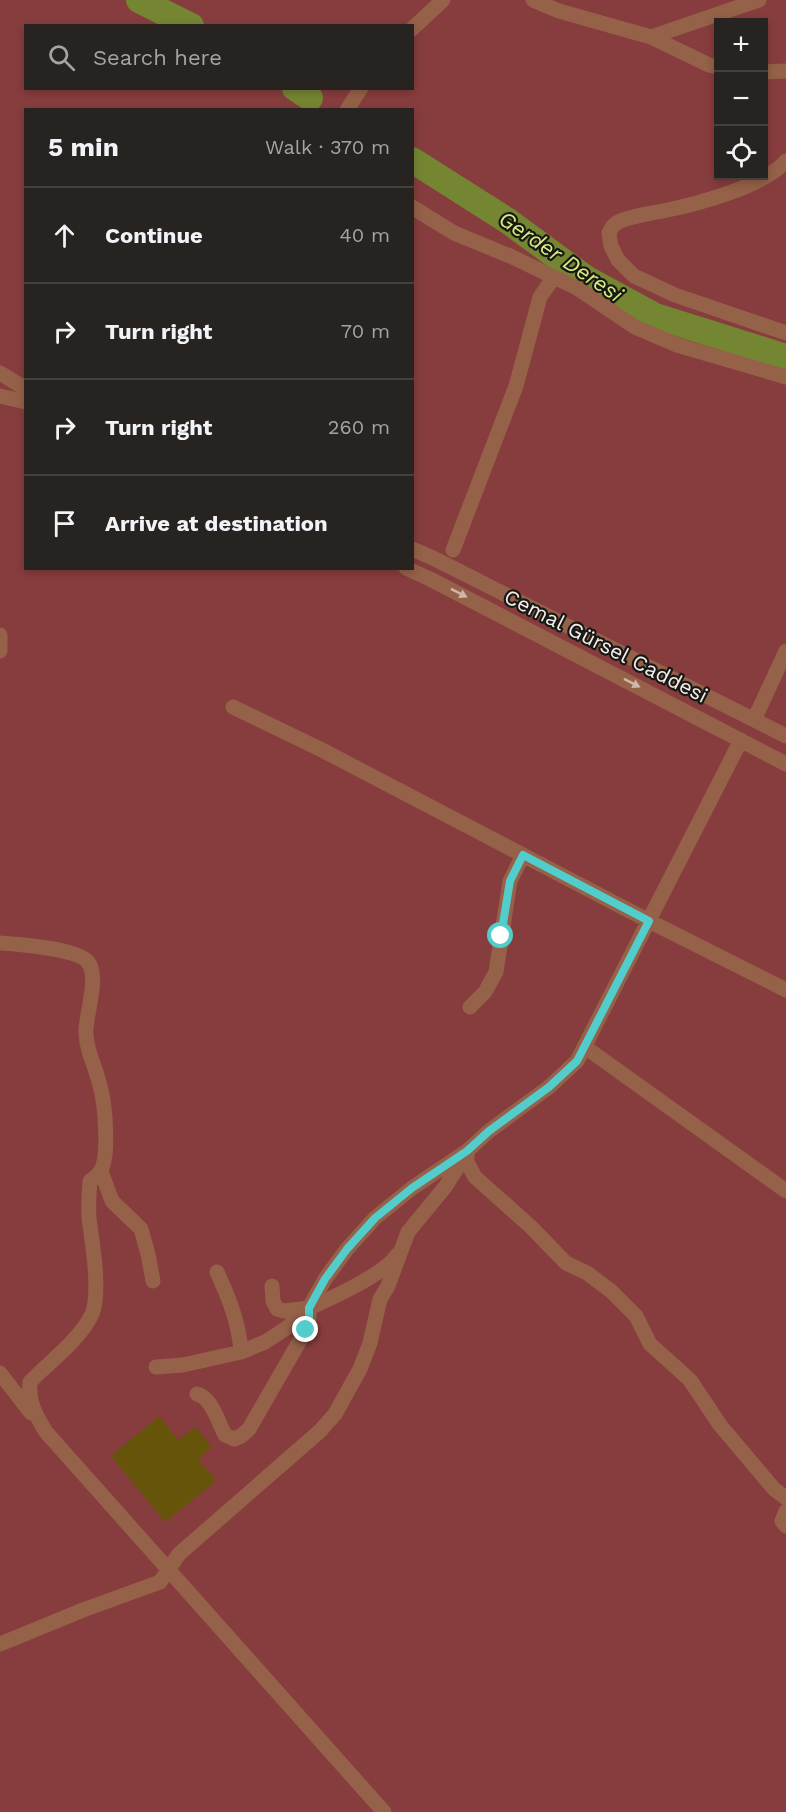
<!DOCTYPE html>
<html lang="en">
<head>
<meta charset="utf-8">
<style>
	body { margin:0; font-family:"Work Sans",sans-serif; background:#2f2b29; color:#f1f3f6 }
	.controls { position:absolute; right:18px; top:18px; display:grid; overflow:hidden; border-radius:0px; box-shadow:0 3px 9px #0003 }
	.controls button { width:54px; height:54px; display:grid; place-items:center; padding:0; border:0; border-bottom:2px solid #43403e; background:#272320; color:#f1f3f6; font:30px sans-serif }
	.stop { position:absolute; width:18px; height:18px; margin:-14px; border:4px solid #53cdcb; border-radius:50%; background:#fff }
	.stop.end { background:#53cdcb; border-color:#fff; box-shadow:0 2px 6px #0008 }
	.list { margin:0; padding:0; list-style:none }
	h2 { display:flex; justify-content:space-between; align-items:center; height:78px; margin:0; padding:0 24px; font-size:26px }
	h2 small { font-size:20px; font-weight:400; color:#a4a4a5 }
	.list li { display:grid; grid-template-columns:39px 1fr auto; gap:18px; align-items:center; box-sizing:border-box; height:96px; padding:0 24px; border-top:2px solid #43403e }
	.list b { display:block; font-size:22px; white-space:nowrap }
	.list em { font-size:20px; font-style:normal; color:#a4a4a5 }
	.icon { flex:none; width:33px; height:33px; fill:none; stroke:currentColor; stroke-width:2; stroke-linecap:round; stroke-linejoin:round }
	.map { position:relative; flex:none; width:786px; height:1812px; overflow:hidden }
	.search { position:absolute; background:#272320; box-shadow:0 3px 9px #0003; left:24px; top:24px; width:390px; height:66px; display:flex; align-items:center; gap:15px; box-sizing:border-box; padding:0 21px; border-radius:0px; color:#a4a4a5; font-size:22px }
	.panel { position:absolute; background:#272320; box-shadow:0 3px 9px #0003; left:24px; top:108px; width:390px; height:462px; border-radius:0px }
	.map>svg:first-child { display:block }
	.green { fill:#873d3d; fill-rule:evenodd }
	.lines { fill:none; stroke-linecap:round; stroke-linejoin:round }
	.river { stroke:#758633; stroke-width:26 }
	.building { fill:#655409 }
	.minor { stroke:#956148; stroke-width:15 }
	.oneway { fill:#cdb6aa }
	.route { stroke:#53cdcb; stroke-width:8 }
	.labels { text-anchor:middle; stroke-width:4.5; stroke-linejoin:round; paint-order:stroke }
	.street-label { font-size:21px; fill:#f3efec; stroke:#1a1815 }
	.water-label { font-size:22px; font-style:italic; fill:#d6f080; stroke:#1a1815 }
</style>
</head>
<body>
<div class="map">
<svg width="786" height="1812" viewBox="0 0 786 1812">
	<rect width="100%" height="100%" fill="#342f2a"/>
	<!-- green -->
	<path class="green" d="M0,0H786V1812H0ZM718,22H764V176H718ZM26,26H412V88H26ZM26,110H412V568H26Z"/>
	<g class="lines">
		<!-- river -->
		<path class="river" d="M139,0L191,26
			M295,88L310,98
			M412,160L508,221L587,279L655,316L786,357"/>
	</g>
	<!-- building -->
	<path class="building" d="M159,1416L178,1440L195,1427L212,1447L198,1459L216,1481L165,1522L111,1456Z"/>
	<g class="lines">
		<!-- minor -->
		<path class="minor" d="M533,0L559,11L651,37L709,65L718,67
			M412,29L443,0
			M651,37L759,0
			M764,72L786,71
			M347,110L361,88
			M786,161C763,187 697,204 663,211C648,214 631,216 618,222C613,225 611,228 609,233L611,246L618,260L634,276L675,295L786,333
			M412,207L454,233L510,256L577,288L635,327L677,345L786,377
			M0,373L26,389
			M0,396L26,402
			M412,549L433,558L786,736
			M453,550L516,386L540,297L554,277
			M406,568L430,579L786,764
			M0,635V651
			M233,707L322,750L649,921L786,990
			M754,720L786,651
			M0,943C17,944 79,949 88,962C99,976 87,1011 86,1029C85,1049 96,1067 100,1086C105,1103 110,1157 100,1172C98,1175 93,1179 90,1181C89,1194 88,1206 89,1218C92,1241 101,1293 92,1314C79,1341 50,1361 30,1382C28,1402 36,1416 46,1432L384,1812
			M470,1007L485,992L496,972L510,881L523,855
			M585,1047L786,1191
			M467,1151V1162L475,1177L530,1226L566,1263L587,1273L611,1291L636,1316L650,1344L690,1380L720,1425L774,1489L786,1498
			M101,1171L112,1201L141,1229L148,1254L153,1281
			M217,1272C229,1298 239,1323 241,1352
			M272,1286L273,1301L277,1309L284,1311L309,1308
			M156,1367L183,1365L241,1352L265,1342L288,1327L309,1308L325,1279L347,1249L375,1218L412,1188L467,1151L489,1131L549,1087L577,1061L741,740
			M0,1373L31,1413
			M197,1394C212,1398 218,1422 225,1435L234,1439L241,1436L249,1429L306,1330L309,1320V1308C330,1299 385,1274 397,1255
			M786,1511L782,1521L786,1526
			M0,1644L83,1610L160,1582L179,1554L320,1431L335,1414L360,1369L370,1343L380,1299L388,1286L408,1232L445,1187L465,1156"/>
	</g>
	<!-- one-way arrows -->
	<defs><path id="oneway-solid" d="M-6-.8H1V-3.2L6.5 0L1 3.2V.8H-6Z" transform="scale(1.5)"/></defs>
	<g class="oneway">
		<use href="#oneway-solid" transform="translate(459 593) rotate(27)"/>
		<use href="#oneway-solid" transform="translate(632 683) rotate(27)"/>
	</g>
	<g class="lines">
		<!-- route -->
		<path class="route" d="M306,1330L309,1320V1308L325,1279L347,1249L375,1218L412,1188L467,1151L489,1131L549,1087L577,1061L649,921L523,855L510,881L501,936"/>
	</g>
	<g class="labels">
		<!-- street labels -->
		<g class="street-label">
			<text transform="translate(606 646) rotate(27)" y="7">Cemal Gürsel Caddesi</text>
		</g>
		<!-- water labels -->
		<g class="water-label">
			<text transform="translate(561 256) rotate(34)" y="8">Gerder Deresi</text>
		</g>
	</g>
</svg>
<div class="controls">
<button>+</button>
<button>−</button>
<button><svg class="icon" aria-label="locate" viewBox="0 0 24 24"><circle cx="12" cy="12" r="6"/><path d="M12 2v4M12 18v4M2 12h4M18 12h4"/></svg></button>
</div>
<div class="stop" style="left:501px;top:936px"></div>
<div class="stop end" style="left:306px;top:1330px"></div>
<div class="search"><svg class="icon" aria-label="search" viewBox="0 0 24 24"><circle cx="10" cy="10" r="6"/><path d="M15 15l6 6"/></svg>Search here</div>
<section class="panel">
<h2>5 min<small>Walk · 370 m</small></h2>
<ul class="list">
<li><svg class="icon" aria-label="ahead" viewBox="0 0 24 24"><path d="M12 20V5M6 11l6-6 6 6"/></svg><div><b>Continue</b></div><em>40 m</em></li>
<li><svg class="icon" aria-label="right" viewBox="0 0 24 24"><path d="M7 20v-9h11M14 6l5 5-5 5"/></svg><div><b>Turn right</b></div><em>70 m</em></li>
<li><svg class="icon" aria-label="right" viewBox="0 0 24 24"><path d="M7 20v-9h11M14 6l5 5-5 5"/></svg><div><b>Turn right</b></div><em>260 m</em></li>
<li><svg class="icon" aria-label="arrive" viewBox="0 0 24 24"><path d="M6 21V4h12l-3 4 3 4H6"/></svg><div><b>Arrive at destination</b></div></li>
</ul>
</section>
</div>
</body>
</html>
